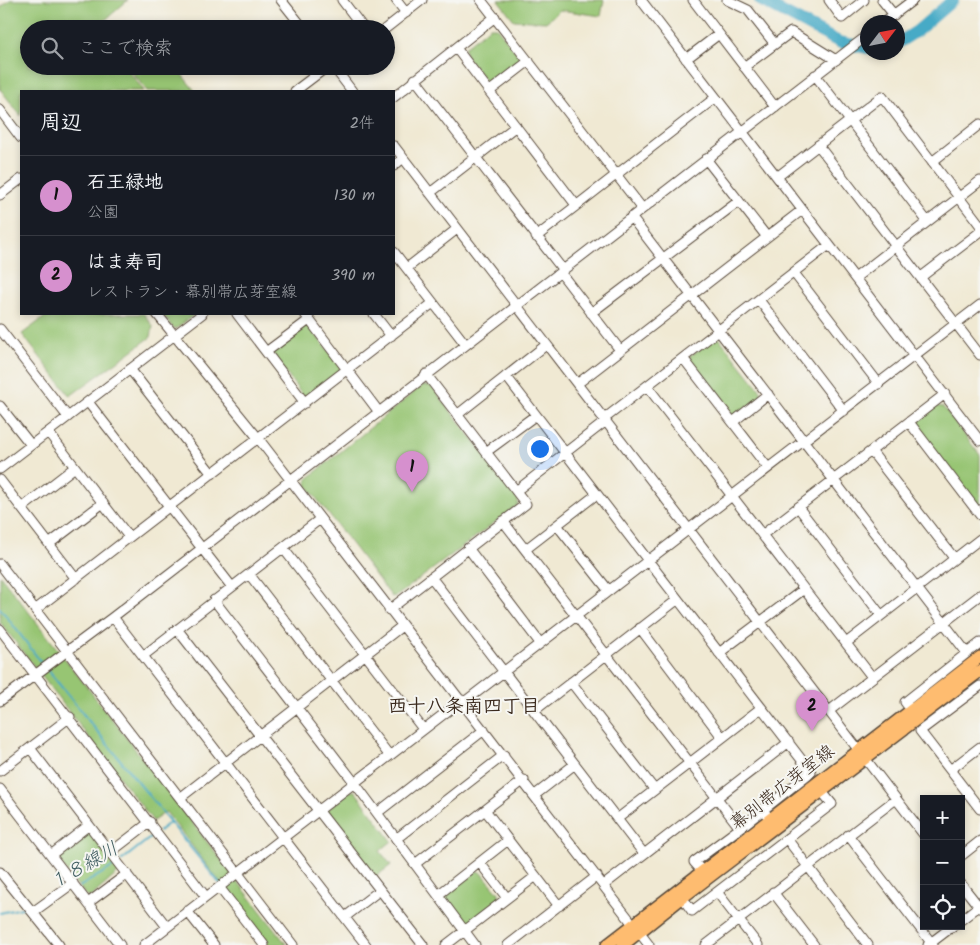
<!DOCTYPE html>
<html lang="ja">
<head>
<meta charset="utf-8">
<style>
	body { margin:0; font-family:Kalam,"Klee One",sans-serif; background:#242831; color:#f1f3f6 }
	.controls { position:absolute; right:15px; bottom:15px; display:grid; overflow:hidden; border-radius:0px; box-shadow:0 2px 8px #0003 }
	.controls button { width:45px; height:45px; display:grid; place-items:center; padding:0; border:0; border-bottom:1px solid #363941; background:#171b24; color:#f1f3f6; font:25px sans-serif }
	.compass { position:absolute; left:860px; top:15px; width:45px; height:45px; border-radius:50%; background:#171b24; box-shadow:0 2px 8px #0003; rotate:58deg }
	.you { position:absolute; left:539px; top:448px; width:18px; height:18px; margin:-12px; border:4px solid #fff; border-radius:50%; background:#1a73e8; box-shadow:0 0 0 8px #1a73e833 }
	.badge { display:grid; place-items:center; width:32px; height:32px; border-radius:50%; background:#d690ce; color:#111; font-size:16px; font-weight:700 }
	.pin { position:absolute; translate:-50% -41px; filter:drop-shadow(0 1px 2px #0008) }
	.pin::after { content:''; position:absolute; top:26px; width:18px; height:15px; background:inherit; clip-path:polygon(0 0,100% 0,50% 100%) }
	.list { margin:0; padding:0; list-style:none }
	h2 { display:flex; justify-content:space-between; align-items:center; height:65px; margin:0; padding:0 20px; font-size:21px }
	h2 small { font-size:16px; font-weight:400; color:#9ea1a6 }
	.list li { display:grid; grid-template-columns:32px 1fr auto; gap:15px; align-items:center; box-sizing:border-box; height:80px; padding:0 20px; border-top:1px solid #363941 }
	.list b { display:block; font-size:19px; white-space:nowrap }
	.list p { margin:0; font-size:16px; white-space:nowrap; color:#9ea1a6 }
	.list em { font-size:16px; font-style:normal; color:#9ea1a6 }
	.icon { flex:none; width:28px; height:28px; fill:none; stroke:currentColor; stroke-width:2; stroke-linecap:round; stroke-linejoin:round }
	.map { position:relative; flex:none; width:980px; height:945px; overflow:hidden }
	.search { position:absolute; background:#171b24; box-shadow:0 2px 8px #0003; left:20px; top:20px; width:375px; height:55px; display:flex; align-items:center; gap:12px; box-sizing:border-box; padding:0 18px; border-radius:28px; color:#9ea1a6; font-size:19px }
	.panel { position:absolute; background:#171b24; box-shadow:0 2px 8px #0003; left:20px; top:90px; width:375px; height:225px; border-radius:0px }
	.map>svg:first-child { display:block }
	.green { fill:#97c573; stroke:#697848 }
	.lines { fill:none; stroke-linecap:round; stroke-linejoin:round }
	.stream { stroke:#46aac6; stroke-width:2 }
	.river { stroke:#46aac6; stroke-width:12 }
	.minor-casing { stroke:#564739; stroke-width:11 }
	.major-casing { stroke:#564739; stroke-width:14 }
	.minor { stroke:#fff; stroke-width:9 }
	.major { stroke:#febc70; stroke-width:11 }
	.labels { text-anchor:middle; stroke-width:4; stroke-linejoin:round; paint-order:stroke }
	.street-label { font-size:18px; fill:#3b2a1e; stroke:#f6f6f2 }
	.neighbourhood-label { font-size:19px; font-weight:bold; fill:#3b2a1e; stroke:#f6f6f2 }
	.water-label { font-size:19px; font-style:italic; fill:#3f5d61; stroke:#f6f6f2 }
</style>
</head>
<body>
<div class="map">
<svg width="980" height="945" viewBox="0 0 980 945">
	<rect width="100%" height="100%" fill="#f6f6f2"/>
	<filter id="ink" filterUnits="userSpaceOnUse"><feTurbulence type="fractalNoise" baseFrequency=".02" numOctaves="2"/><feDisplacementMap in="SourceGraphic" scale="10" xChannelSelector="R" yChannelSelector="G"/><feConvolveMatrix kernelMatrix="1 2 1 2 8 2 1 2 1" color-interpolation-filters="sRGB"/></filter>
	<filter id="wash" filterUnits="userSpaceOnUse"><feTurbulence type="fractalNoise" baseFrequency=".0096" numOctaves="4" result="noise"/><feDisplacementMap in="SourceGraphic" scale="20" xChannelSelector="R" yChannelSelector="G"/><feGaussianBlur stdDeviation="1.12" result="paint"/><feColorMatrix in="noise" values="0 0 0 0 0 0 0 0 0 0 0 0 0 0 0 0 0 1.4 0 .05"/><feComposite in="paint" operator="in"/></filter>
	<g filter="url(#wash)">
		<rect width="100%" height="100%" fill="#f0e9d3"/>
		<!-- green -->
		<path class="green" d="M10,0H128L95,29H29V66H125L144,91H21V116L0,89V8Z
			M498,0H604L601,16L560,10L546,22L514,20Z
			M490,27H496L519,56V63L494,82L487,83L465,54V47Z
			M127,66H175L195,91H147Z
			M49,314H144L153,326L151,337L70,396L22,334Z
			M162,314H195L177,328H173Z
			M307,324L341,366L340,371L308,396H303L273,356V351Z
			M716,337L719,338L761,391V396L736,416H732L691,364L689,357Z
			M423,385L432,387L518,498V505L398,595L392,597L307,486V479Z
			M937,406L943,407L980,455V510L916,429V421Z
			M0,575L287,945H268L166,812L153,821L0,622Z
			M350,791H355L392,841L380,851L391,865L374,878L326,816L327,810Z
			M89,829L120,871L91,897H87L56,858L57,855Z
			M475,871L481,872L499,893V899L468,924H463L446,900L447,894Z"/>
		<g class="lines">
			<!-- stream -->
			<path class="stream" d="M0,608L44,666
				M47,669L220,884
				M159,831L170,822
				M121,861L155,834
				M79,887L116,865
				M0,913L26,907"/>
			<!-- river -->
			<path class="river" d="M760,0L839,42L868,48
				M898,43L917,31L953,0"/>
		</g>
	</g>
	<g filter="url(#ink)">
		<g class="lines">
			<defs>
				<path id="minor" d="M281,0L304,29
					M342,0L364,29
					M396,0L406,13
					M481,0L642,208
					M641,0L980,441
					M693,0L775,107
					M727,0L748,10L774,43
					M829,0L842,18L864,0
					M882,0L894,15
					M884,22L913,0
					M385,29L422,0
					M456,48L576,205
					M686,59L719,34
					M333,66L352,91
					M744,67L791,32L836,60
					M815,75L927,221
					M415,79L563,270
					M295,91L328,66
					M490,91L529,61
					M394,97L495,17
					M0,110L21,138
					M818,145L980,355
					M394,146L924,835
					M706,159L767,237
					M932,162L980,124
					M394,166L403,158
					M777,177L882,96L980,225
					M430,193L516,126
					M0,195L21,179
					M631,217L967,653L980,643
					M536,237L715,98
					M394,252L466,345
					M407,268L457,229
					M560,272L620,350
					M794,273L879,384
					M921,277L980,232
					M855,278L980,181
					M759,300L844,411
					M591,313L739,201
					M157,314L258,438L649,945
					M237,314L305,403
					M305,314L379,412
					M374,314L391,336
					M0,329L68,417
					M266,352L309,320
					M683,358L768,468
					M130,369L212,474
					M506,376L811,772L763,810L773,823
					M577,384L802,210
					M647,386L872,677
					M88,402L232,587
					M0,406L31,445
					M457,415L546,345
					M604,419L829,245
					M733,422L768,394
					M909,422L980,515
					M48,432L129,537
					M871,451L954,558
					M486,452L536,415
					M0,469L202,314
					M0,480L76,579
					M516,491L606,421
					M798,507L881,615
					M22,508L75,467
					M503,521L740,828L763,810
					M557,525L609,591
					M762,535L945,394
					M49,544L103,503
					M283,548L423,729
					M468,548L540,643
					M526,549L597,494
					M0,564L293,945
					M249,574L389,755
					M431,577L644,854
					M214,600L354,782L475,945
					M35,610L433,303
					M389,610L526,504L426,374
					M113,617L366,945
					M640,628L722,737
					M0,629L206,897
					M177,629L423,945
					M846,643L980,539
					M719,653L804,589
					M143,656L320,519
					M571,682L654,789
					M980,686L920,731L980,809
					M0,701L113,617L868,35
					M463,703L980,305
					M911,710L905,702L967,653
					M534,711L677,600
					M829,711L980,595
					M30,748L167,927
					M950,770L980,747
					M0,771L70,717
					M0,789L120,945
					M535,795L575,764
					M180,798L402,626
					M485,810L559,906
					M377,813L484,730
					M617,819L761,708
					M848,835L933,945
					M396,839L504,755
					M787,839L868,945
					M111,852L150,822
					M51,855L89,825
					M961,856L980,841
					M480,863L507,898
					M415,864L524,780
					M702,871L694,862L740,828
					M0,872L59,945
					M961,884L980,908
					M604,885L789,742
					M219,887L264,945
					M717,892L758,945
					M773,892L814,945
					M679,893L692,911L832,804L823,793
					M438,895L508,840
					M88,903L127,874
					M187,911L214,945
					M33,912L73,883
					M345,917L380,890
					M961,920L979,906
					M144,945L462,700
					M446,945L536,876
					M508,945L597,876
					M706,945L896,799
					M928,945L953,926"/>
				<path id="major" d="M607,945L980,657
					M623,945L683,897L980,671"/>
			</defs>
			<!-- minor casing -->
			<use href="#minor" class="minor-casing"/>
			<!-- major casing -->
			<use href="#major" class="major-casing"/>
			<!-- minor -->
			<use href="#minor" class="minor"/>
			<!-- major -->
			<use href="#major" class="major"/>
		</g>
	</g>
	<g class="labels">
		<!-- street labels -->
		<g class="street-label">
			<text transform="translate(782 787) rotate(-38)" y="6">幕別帯広芽室線</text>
		</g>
		<!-- neighbourhood labels -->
		<g class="neighbourhood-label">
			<text x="464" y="712">西十八条南四丁目</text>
		</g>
		<!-- water labels -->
		<g class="water-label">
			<text transform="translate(83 865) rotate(-30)" y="7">１８線川</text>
		</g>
	</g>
</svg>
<div class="controls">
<button>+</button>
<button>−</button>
<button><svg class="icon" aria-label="locate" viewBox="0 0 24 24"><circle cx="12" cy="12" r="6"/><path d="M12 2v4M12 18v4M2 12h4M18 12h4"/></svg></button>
</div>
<svg class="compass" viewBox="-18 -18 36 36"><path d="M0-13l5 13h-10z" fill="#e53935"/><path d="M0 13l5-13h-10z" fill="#9ea1a6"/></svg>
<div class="you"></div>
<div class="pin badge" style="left:412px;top:492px">1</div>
<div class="pin badge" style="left:812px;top:731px">2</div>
<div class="search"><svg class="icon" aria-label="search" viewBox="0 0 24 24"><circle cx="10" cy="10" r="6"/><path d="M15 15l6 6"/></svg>ここで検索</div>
<section class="panel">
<h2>周辺<small>2件</small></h2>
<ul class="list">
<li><span class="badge">1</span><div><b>石王緑地</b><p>公園</p></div><em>130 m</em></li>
<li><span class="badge">2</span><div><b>はま寿司</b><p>レストラン · 幕別帯広芽室線</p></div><em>390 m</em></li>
</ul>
</section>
</div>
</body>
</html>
